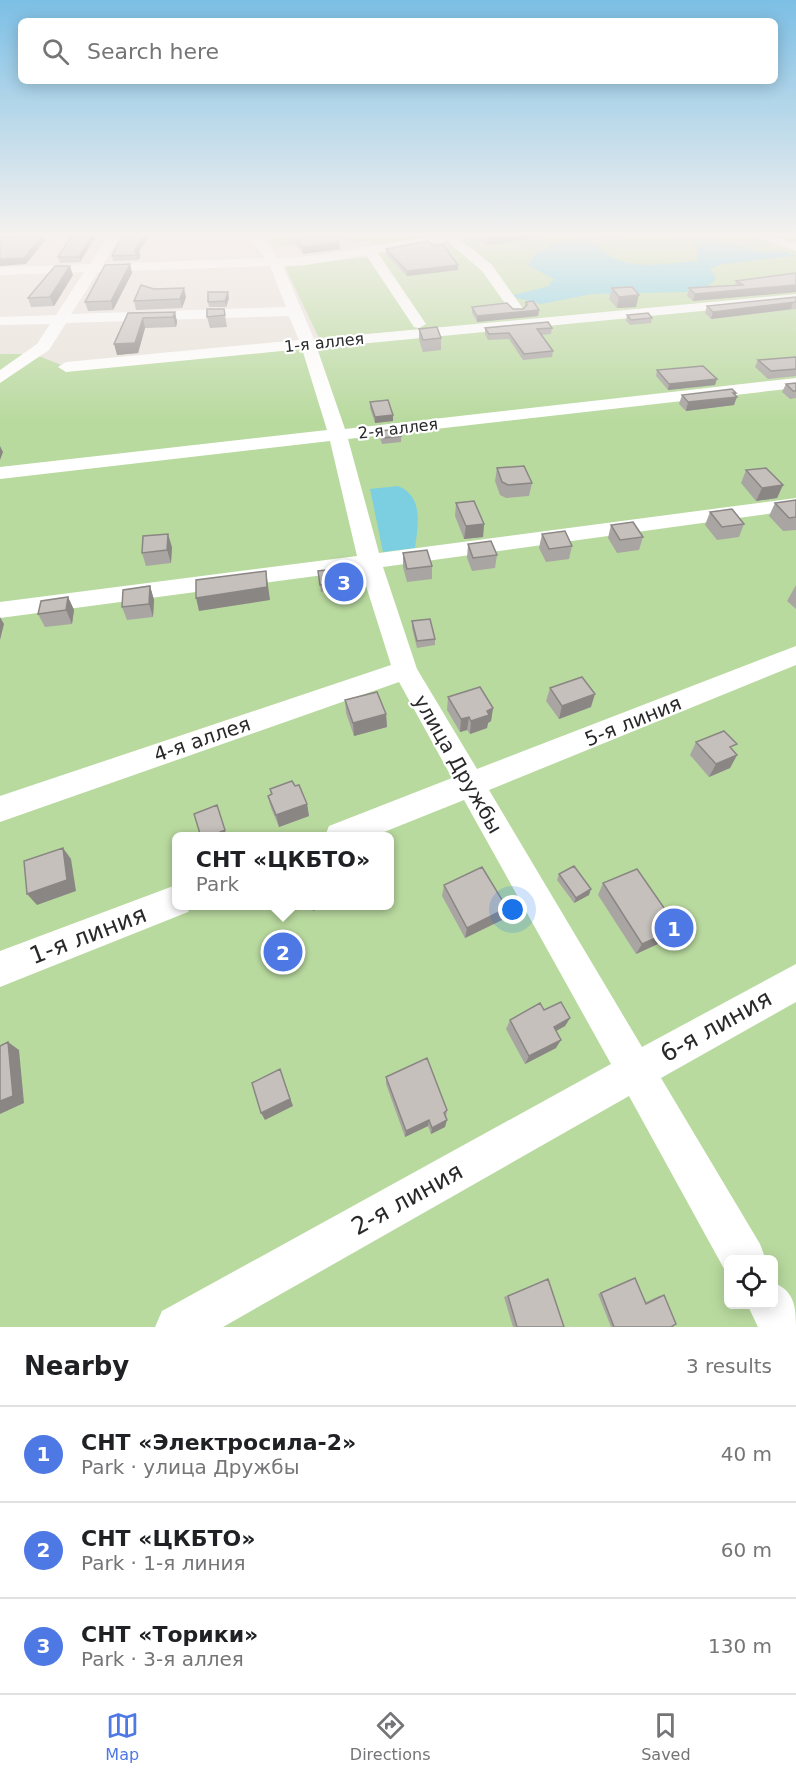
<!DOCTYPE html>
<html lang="en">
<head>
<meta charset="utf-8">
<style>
	body { margin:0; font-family:"DejaVu Sans",sans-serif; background:#f6f6f6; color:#202124 }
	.controls { position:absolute; right:18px; bottom:18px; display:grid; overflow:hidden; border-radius:9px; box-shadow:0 3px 15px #0003 }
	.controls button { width:54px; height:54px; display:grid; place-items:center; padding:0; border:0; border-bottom:2px solid #e0e0e0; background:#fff; color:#202124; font:30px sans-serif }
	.you { position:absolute; left:513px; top:910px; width:21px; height:21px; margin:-15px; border:4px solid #fff; border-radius:50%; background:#1a73e8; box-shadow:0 0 0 9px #1a73e833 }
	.badge { display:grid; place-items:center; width:39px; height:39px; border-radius:50%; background:#4e79e5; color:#fff; font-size:20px; font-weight:700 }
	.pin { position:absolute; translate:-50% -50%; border:3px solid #fff; box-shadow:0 2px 6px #0006 }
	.popup { position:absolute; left:172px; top:832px; width:222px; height:78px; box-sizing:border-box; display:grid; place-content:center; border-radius:9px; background:#fff; filter:drop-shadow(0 2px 4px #0005); font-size:20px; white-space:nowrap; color:#757577 }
	.popup b { font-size:22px; color:#202124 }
	.popup::after { content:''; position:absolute; left:50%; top:100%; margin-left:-12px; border:12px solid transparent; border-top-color:#fff }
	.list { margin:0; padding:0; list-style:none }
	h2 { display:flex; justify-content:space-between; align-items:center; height:78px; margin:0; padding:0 24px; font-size:26px }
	h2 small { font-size:20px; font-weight:400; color:#757577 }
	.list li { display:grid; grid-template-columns:39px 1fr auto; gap:18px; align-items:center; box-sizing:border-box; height:96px; padding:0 24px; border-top:2px solid #e0e0e0 }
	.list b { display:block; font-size:22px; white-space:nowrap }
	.list p { margin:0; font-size:20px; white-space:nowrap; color:#757577 }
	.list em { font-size:20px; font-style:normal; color:#757577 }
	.icon { flex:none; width:33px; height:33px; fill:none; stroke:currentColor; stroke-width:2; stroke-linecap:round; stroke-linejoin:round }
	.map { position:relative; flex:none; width:796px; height:1327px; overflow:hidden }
	.search { position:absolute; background:#fff; box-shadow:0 3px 15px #0003; left:18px; right:18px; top:18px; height:66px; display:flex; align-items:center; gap:15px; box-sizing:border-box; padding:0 21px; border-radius:9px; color:#757577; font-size:22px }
	.sheet { height:366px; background:#fff }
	nav { display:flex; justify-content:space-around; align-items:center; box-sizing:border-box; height:84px; border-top:2px solid #e0e0e0; background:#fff; font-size:16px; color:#757577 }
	nav a { display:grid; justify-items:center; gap:3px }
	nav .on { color:#4e79e5 }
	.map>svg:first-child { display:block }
	.green { fill:#b9da9f; fill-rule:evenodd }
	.water { fill:#7bcfe0 }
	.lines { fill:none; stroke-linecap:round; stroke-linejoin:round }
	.minor { fill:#fff; fill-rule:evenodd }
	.wall { fill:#a9a5a2 }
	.shaded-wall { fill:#8a8684 }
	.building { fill:#c5c0bc; stroke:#8a8684; stroke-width:1.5 }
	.labels { text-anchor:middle; stroke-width:4.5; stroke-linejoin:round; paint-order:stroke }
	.far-street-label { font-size:16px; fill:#292929; stroke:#fff }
	.street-label { font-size:20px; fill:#292929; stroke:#fff }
	.near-street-label { font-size:24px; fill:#292929; stroke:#fff }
</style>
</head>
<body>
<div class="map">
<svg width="796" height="1327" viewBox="0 0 796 1327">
	<rect width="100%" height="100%" fill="#eae3dc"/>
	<!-- green -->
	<path class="green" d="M299,234H796V1327H0V354H34L66,367L738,303L319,338L285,267L366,257L370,251L379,247L370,241L349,243L344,239L276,247L268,238ZM176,836H389V906H176ZM728,1260H774V1304H728Z"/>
	<!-- water -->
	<path class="water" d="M694,234C714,242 735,243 754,250C769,255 782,247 796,256L723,264L710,269L716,279L707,287L687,292L592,294L541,304L510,296L549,286L550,282L555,280L528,265C534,255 537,249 548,249L550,244L584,239L601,248L611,257L627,263L649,265L698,261L696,239H678V237Z
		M398,486C424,496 418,526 415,548L383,552L370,489Z"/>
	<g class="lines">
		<!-- minor -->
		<path class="minor" d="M0,234H81L75,238L0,241Z
			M104,234H116L117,241L103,264L265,258L247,234H259L278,258C344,256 408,234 474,234L472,237L460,239L492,265L524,310L522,313H512L482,271L447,241L378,253L426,324L419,328L414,327L366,255L306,265L283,266L314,339L796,294V302L317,348L345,429L796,378V388L348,439L379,553L796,498V510L383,567L417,669L477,769L796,646V665L489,790L642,1047L796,964V1002L661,1078L760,1244L766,1260H728V1276L629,1096L223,1327H155L162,1311L611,1064L464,800L374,836H325L329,826L452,778L399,682L0,822V796L391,665L361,570L0,618V602L357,556L330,441L0,479V467L327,430L302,349L66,372L58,367L66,362L299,340L289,316L66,323L49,350L0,383V370L37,344L50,324L0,325V317L56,315L84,272L0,275V267L90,264L105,241ZM270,266L286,307L71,314L98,272Z
			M747,234H764L796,243V251Z
			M176,885V906H191L188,912L0,987V951Z
			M774,1283C794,1291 796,1306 796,1327H758L747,1304H774Z"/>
	</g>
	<!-- wall -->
	<path class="wall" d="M123,234H150L139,251L140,257L138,260L113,261L112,256Z
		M289,234H351L335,236L339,242L340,249L303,254Z
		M475,234H558L487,245L475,236Z
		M592,234H634L604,239Z
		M72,235L80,262L60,263L58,257Z
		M434,246L458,270L407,276L386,254V249Z
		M130,264L132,273L113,310L88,311L85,302Z
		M73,275L54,306L31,307L28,298Z
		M736,281L796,292L693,301L687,296L689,288L735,285Z
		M612,288L636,307L617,308L609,299Z
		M186,297L182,308L136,310L134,301Z
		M796,297V309L711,319L705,313L707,306Z
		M229,298L226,307H209L208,302Z
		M526,302L539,310L538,316L477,322L472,313V307L523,309L525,307Z
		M224,309L227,327L210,328L207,317Z
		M175,312L177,322L176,327L145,328L138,353L117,355L128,313Z
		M627,315L652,318L651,323L630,325L626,321Z
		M485,328H552L551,334L541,335L553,351L552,357L523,360L509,339L488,340L485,334Z
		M419,329L441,338V350L423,352L419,340Z
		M796,357V376L768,379L755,367L758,360Z
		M657,370L715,385L668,390L656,376Z
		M796,383V398L790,399L782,392L786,384Z
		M736,393L734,405L686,411L679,404L682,395Z
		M370,402L393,421L375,423L370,408Z
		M380,431L401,436V442L382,444L380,438Z
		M497,468L532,483L529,496L506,498L500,495L495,481Z
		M746,470L783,485L777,498L756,501L741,483Z
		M796,500V530L783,531L769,516L775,503Z
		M456,503L484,524L483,537L464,539L455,516Z
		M710,512L744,524L739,537L717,540L705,525Z
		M611,525L643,537L639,550L617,553L608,538Z
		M542,534L572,546L569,559L546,562L539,548Z
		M468,544L497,555L495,568L472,571L467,558Z
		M172,547L171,563L146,566L142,553Z
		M403,553L432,566V579L407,582L403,567Z
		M319,578L346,582V589L321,592Z
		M796,585V609L787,601Z
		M150,586L154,600L153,617L127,620L122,607Z
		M68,597L74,610L72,624L45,627L38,614Z
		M412,621L435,639V645L417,648L412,628Z
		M550,688L591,707L559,719L546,701Z
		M448,697L493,708L491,721L488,723L487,728L470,734L467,730L460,732L447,710Z
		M345,700L386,714L387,727L354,736L346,713Z
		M696,742L737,755L730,768L709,777L690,755Z
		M295,786L307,804L309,816L279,827L271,808L268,796L271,795L270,789Z
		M559,874L589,895L574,903L557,880Z
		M603,883L678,928L671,938L636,954L598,895Z
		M444,885L507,908L504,919L465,938L442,896Z
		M544,1010L570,1018L565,1026L556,1031V1048L525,1064L506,1029L510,1020Z
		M386,1077L447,1110L445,1127L431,1134L428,1126L405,1137L386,1084Z
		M635,1278L646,1302L659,1296L664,1295L671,1327H611L598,1294L631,1279Z
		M548,1279L564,1327H513L504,1297Z"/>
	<!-- shaded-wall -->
	<path class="shaded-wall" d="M93,234H98L80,262L79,257Z
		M146,234H150L137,254L135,252V249Z
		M331,234H351L331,237Z
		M507,234H558L487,245V237Z
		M605,234H634L604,239Z
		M43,235L45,241L26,264L0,266V259Z
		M339,242L340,249L303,254V247Z
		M139,251L140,257L138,260L137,255Z
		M130,264L132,273L113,310L111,301Z
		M458,265V270L407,276V271Z
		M70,266L73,275L54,306L50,297Z
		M796,285V292L693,301L695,294Z
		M184,288L186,297L182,308L180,299Z
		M228,292L229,298L226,307L225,301Z
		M639,295L636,307L617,308L619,297Z
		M793,302L791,309L711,319L713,312Z
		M539,310L538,316L477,322V316Z
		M175,312L177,322L176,327L173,317Z
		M143,318L145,328L138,353L117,355L114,344Z
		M717,379L715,385L668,390L669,384Z
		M737,397L734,405L686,411L688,402Z
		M393,415V421L375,423V417Z
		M0,446L3,452L0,460Z
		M783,485L777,498L756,501L762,488Z
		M484,524L483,537L464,539L466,526Z
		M168,534L172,547L171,563L167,550Z
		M266,571L270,600L199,611L196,598Z
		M150,586L154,600L153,617L149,604Z
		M68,597L74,610L72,624L66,610Z
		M0,617L4,624L0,640Z
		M595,694L591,707L559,719L562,706Z
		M493,708L491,721L488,723L487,728L470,734L471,721L487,711Z
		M386,714L387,727L354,736L353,723Z
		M469,717L467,730L460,732L461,719Z
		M737,755L730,768L709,777L716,764Z
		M307,804L309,816L279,827L276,815Z
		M217,805L227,837H209Z
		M63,848L71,859L76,891L37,905L27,894Z
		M591,889L589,895L574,903L576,898Z
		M312,906H325L313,911Z
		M507,908L504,919L465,938L467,928Z
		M678,928L671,938L636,954L642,944Z
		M570,1018L565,1026L549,1035L554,1027Z
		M561,1040L556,1048L525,1064L529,1056Z
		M8,1042L19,1050L24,1103L0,1114V1101Z
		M280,1069L293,1106L265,1120L261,1113Z
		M429,1120L428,1126L405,1137L406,1131Z
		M447,1120L445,1127L431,1134L432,1128Z"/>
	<!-- building -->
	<path class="building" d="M75,234H93L79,257H58L72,235Z
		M123,234H146L135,249V252L139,251L137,255L112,256Z
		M294,234H333L339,242L303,247Z
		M483,234H507L487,237Z
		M43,235L24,258L0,259V237Z
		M428,241L434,246L443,245L458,265L407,271L386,249Z
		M130,264L111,301L85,302L105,265Z
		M55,266H70L50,297L28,298Z
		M796,273V285L695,294L689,288L743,285L736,281Z
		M141,285L154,289L184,288L180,299L134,301Z
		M632,287L639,295L619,297L612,288Z
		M208,292H228L225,301L208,302Z
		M796,297V302L713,312L707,306Z
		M533,301L539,310L477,316L472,307L507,303L513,309H523L527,305L526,302Z
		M207,309H224L225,315L207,317Z
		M175,312L173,317L143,318L135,343L114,344L128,313Z
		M648,313L652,318L631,320L627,315Z
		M548,322L552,328L537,329L553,351L524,354L509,333L489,334L485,328Z
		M437,327L441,338L423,340L419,329Z
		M796,357V369L771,371L758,360Z
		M703,366L717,379L669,384L657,370Z
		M796,383V391H793L786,384Z
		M732,389L736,393H733L737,397L688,402L682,395Z
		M388,400L393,415L375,417L370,402Z
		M398,429L401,436L382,438L380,431Z
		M524,466L532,483L508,485L502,482L497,468Z
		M766,468L783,485L762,488L746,470Z
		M796,500V517L789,518L775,503Z
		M474,501L484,524L466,526L456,503Z
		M732,509L744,524L722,527L710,512Z
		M633,522L643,537L620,540L611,525Z
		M565,531L572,546L549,549L542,534Z
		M168,534L167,550L142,553L143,536Z
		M491,541L497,555L473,558L468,544Z
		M427,550L432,566L407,569L403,553Z
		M343,568L346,582L320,585L318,571Z
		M266,571L267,587L196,598V580Z
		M150,586L149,604L122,607L123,590Z
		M68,597L66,610L38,614L41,601Z
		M430,619L435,639L417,641L412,621Z
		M582,677L595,694L562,706L550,688Z
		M480,687L493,708L487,711L489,715L471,721L469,717L461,719L448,697Z
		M377,692L386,714L353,723L345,700Z
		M724,731L737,744L730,747L737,755L716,764L696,742Z
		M292,781L295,786L299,785L307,804L276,815L268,796L272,794L270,789Z
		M217,805L225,830L209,837H201L194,814Z
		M63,848L67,880L27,894L24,861Z
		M574,866L591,889L576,898L559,874Z
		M482,867L507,908L467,928L444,885Z
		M637,869L678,928L642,944L603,883Z
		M561,1002L570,1018L554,1027L561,1040L529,1056L510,1020L540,1003L544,1010Z
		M8,1042L13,1096L0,1101V1046Z
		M427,1058L447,1110L444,1113L447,1120L432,1128L429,1120L406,1131L386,1077Z
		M280,1069L290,1099L261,1113L252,1083Z
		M635,1278L646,1304L664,1295L676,1324L671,1327H614L601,1293Z
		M548,1279L564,1327H517L508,1296Z"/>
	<!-- sky -->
	<linearGradient id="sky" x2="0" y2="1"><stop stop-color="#7cbfe5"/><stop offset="0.56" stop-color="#f6f2ef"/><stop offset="1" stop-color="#f6f2ef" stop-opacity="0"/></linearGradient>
	<rect width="796" height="419" fill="url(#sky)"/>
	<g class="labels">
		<!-- far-street labels -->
		<g class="far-street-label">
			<text transform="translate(324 342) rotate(-6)" y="6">1-я аллея</text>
			<text transform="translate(398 428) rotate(-7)" y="6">2-я аллея</text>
		</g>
		<!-- street labels -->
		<g class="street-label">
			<text transform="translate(633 721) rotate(-22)" y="7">5-я линия</text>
			<text transform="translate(202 739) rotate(-19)" y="7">4-я аллея</text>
			<text transform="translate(458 764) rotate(60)" y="7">улица Дружбы</text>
		</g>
		<!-- near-street labels -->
		<g class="near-street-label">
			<text transform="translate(88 935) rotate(-21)" y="8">1-я линия</text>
			<text transform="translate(716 1026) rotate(-29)" y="8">6-я линия</text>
			<text transform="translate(407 1199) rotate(-29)" y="8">2-я линия</text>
		</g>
	</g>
</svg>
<div class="controls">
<button><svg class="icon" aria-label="locate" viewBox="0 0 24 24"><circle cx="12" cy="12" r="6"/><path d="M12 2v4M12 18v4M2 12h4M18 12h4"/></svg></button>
</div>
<div class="you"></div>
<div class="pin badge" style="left:674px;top:928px">1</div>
<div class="pin badge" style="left:283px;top:952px">2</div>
<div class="popup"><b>СНТ «ЦКБТО»</b>Park</div>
<div class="pin badge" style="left:344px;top:582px">3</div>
<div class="search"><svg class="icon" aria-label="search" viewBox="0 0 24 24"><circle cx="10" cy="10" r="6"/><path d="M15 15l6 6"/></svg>Search here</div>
</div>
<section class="sheet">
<h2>Nearby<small>3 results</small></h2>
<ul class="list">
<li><span class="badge">1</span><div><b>СНТ «Электросила-2»</b><p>Park · улица Дружбы</p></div><em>40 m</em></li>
<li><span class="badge">2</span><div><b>СНТ «ЦКБТО»</b><p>Park · 1-я линия</p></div><em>60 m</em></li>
<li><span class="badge">3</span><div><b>СНТ «Торики»</b><p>Park · 3-я аллея</p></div><em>130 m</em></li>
</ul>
</section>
<nav>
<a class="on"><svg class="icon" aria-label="map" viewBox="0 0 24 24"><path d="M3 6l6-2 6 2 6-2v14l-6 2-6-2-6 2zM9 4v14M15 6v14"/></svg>Map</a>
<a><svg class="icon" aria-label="directions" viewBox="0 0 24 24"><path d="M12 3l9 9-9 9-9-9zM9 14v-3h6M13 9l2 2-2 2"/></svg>Directions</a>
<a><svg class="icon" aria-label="saved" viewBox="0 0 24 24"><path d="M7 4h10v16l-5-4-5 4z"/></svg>Saved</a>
</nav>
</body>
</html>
